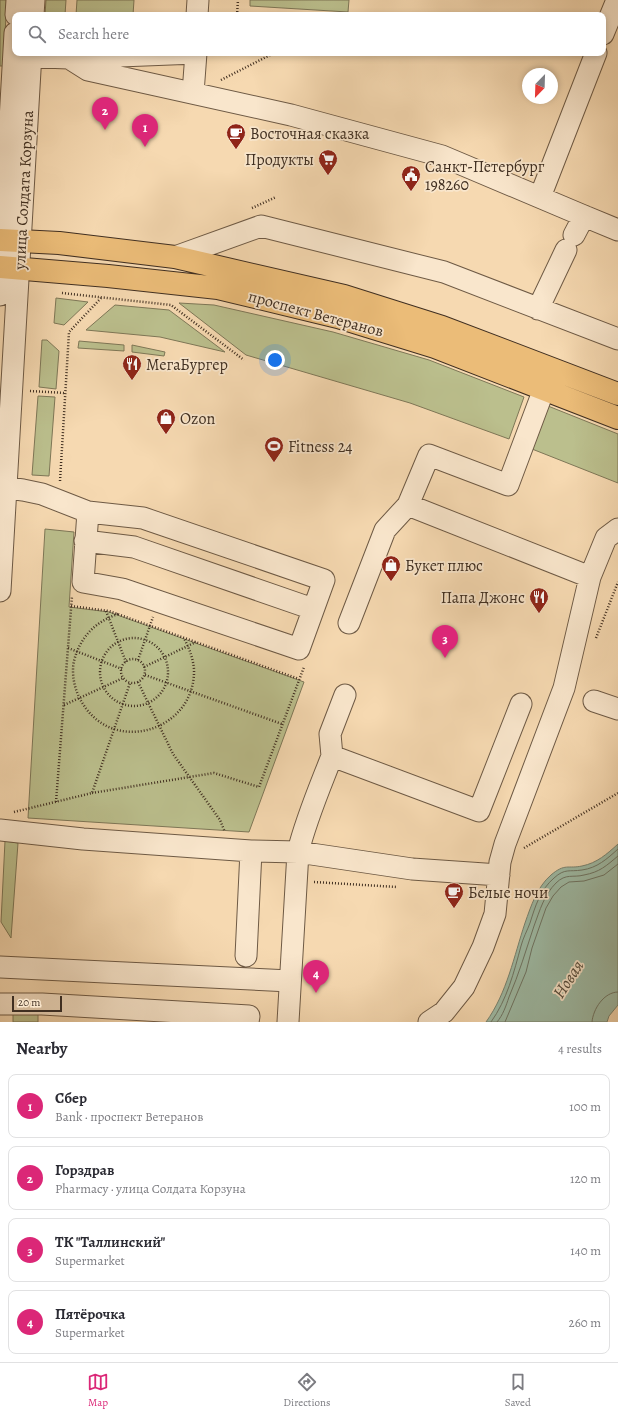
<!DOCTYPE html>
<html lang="en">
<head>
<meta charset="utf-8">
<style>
	body { margin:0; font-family:Alegreya,serif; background:#f7f7f7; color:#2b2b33 }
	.compass { position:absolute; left:522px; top:68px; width:36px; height:36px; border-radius:50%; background:#fff; box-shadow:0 2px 6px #0003; rotate:203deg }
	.scale { position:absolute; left:12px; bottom:10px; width:50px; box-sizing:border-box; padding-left:4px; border:2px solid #402f21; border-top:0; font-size:11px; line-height:14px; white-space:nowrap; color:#402f21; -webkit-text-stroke:3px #f9e6cc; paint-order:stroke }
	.you { position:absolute; left:275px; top:360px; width:14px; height:14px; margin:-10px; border:3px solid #fff; border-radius:50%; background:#1a73e8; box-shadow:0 0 0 6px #1a73e833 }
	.badge { display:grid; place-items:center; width:26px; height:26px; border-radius:50%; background:#db2777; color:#fff; font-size:13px; font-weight:700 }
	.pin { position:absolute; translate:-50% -33px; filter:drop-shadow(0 1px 2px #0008) }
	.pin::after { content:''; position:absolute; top:21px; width:14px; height:12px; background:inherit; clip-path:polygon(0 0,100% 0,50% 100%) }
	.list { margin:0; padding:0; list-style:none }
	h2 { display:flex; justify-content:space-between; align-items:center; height:52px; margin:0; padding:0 16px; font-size:17px }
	h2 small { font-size:13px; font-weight:400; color:#7c7c81 }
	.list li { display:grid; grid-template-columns:26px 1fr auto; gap:12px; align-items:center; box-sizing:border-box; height:64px; margin:0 8px 8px; padding:0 8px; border:1px solid #e1e1e2; border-radius:8px }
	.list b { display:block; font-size:15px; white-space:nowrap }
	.list p { margin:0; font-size:13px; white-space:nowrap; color:#7c7c81 }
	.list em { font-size:13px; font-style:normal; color:#7c7c81 }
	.icon { flex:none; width:22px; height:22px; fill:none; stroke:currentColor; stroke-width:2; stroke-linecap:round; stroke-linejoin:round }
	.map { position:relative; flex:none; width:618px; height:1022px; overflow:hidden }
	.search { position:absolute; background:#fff; box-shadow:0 2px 6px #0003; left:12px; right:12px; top:12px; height:44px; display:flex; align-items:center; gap:10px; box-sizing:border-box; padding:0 14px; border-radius:8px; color:#7c7c81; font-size:15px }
	.sheet { height:340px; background:#fff }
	nav { display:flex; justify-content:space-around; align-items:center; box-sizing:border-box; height:56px; border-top:1px solid #e1e1e2; background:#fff; font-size:11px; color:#7c7c81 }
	nav a { display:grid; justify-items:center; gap:2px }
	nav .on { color:#db2777 }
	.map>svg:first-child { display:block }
	.green { fill:#bbbf8d; stroke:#7e7757 }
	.water { fill:#9ebba6; stroke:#788371 }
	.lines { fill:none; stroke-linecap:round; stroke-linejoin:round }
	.shore { stroke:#6f7564; stroke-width:1 }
	.minor-casing { stroke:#6e5a45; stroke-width:23 }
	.major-casing { stroke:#402f21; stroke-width:24 }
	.path { stroke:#402f21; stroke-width:2.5; stroke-dasharray:1 2; stroke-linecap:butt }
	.minor { stroke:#f9e6cc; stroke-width:21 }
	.major { stroke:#ebbc78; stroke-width:22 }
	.labels { text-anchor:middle; stroke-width:3.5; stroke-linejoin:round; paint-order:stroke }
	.poi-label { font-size:16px; fill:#402f21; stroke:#f9e6cc; text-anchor:start }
	.street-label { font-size:16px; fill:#402f21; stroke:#f9e6cc }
	.water-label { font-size:17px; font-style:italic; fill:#534b3c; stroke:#f9e6cc }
</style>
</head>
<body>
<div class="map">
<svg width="618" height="1022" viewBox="0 0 618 1022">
	<rect width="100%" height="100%" fill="#f6d9b1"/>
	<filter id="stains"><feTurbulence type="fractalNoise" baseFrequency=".005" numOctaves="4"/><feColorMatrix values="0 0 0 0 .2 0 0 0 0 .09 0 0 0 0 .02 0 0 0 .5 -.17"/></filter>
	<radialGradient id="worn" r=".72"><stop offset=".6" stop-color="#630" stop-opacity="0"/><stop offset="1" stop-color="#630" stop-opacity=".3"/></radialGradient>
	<!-- green -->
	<path class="green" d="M0,0H7L3,66H0Z
		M46,0H66L65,15H45Z
		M77,0H134L133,15H76Z
		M250,0H349L348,12L250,6Z
		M56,298L88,302L64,325L54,323Z
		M179,303L214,305L333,332L429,360L524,397L509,439L410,403L246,355Z
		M115,305L169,310L225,352L160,337L86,330Z
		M42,340H47L59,351L56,389L39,387Z
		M79,341L124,345V351L78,348Z
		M132,345L165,352L164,356L132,352Z
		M38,396L55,397L49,476L32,475Z
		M548,406L618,434V483L532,449Z
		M45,529L74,532L69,607L109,612L304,682L249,832L28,818Z
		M5,841L18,843L11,938L1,922Z
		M13,1011L38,1013V1022H13Z"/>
	<!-- water -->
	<path class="water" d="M618,844V1005L609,1016L607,1022H486C507,993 514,956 525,923C531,906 537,887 551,875C565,863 568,869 582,866C597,863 607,854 618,844Z"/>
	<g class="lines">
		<!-- shore -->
		<path class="shore" d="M491,1022C507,1000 514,972 521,946C523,938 527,931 530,923C535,907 540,890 554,878C565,868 569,872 582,870C597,868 607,859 618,849
			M497,1022C503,1015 506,1006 509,997C519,974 526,950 534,926C540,910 544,895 556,883C566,873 573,878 584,875C600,872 606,866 618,856
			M505,1022L526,972L532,948L546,908L553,896L561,887L569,882L584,881L604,875L618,864
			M592,1022C593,1009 604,992 618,992"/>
		<defs>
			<path id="minor" d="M16,15L17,0
				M33,15L34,0
				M197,15L198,0
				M603,34L617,0
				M14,56L69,58L88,70L291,115L442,156L584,216L618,230
				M69,58L196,53
				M193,93L196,53
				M540,197L596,53
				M574,235L584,216
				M175,257L261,226L444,272L618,339
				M0,295L15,33
				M538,309L566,250
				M544,389L508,485L429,455L408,505L590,577
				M0,487L23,490L42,494L88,512L143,518L324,580L299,649L122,589L83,582L88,512
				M85,541L134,547L313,609
				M0,591L31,53
				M349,623L385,530L408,505
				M594,701L618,709
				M332,756L330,734L345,695
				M0,830L83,839L251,851L298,852L412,869L499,875
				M246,956L251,851
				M0,967L290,981
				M0,1004H42L249,1016L248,1022
				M288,1022L298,852C306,819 320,787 332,756L479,811L521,704
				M429,1022L444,1012L464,987L483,947L495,914L500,862L505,844L564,688L590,577L606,538L618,529"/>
			<path id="major" d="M0,240L59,243L175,257L344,296L442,327L618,394
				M0,267L108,276L218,288L338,317L435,347L618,418"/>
		</defs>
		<!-- minor casing -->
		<use href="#minor" class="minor-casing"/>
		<!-- major casing -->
		<use href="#major" class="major-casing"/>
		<!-- path -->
		<path class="path" d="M237,15L238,0
			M378,15L380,14
			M221,80L274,53
			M252,208L276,197
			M62,293L171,305L244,360
			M30,391L65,393
			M60,481L69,332L102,297
			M71,606L109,611L299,679
			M106,611L126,662
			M118,614C95,622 80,637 74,661C71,675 75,692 83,704C115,756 196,730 194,669C193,658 189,648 184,638
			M100 672a34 34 0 1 1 68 0a34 34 0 1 1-68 0Z
			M596,638L618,582
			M68,648L122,669
			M121 671a12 12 0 1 1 24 0a12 12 0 1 1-24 0Z
			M138,660L153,617
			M144,667L196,642
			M145,675L282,724
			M138,682L173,754L220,820L225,832
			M64,705L123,678
			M92,793L214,773L259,787L304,667
			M56,802L72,596
			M14,812L92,793L130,683
			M524,848L618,793
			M314,882L397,887"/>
		<!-- minor -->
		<use href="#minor" class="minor"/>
		<!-- major -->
		<use href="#major" class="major"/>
	</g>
	<!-- icons -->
	<defs>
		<symbol id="cafe-pin" viewBox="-11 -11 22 30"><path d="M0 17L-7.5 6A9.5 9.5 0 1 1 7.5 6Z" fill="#8f2418" stroke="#f9e6cc"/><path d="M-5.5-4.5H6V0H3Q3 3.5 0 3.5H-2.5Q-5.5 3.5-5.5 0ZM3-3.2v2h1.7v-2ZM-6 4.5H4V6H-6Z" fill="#fff"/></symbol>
		<symbol id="supermarket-pin" viewBox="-11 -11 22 30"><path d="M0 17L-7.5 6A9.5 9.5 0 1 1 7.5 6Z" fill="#8f2418" stroke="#f9e6cc"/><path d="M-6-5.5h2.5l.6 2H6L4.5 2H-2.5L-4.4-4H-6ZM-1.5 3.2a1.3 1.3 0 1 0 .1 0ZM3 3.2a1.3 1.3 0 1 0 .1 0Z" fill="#fff"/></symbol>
		<symbol id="civic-pin" viewBox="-11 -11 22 30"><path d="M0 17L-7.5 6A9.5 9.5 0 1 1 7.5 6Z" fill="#8f2418" stroke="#f9e6cc"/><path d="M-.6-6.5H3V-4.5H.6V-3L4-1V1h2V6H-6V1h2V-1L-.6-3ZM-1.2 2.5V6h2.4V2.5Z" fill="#fff"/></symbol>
		<symbol id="restaurant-pin" viewBox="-11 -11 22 30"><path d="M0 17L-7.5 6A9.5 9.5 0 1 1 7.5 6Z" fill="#8f2418" stroke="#f9e6cc"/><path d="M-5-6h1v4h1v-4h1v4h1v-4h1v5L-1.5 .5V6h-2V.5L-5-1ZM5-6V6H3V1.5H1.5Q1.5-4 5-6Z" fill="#fff"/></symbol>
		<symbol id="shop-pin" viewBox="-11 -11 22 30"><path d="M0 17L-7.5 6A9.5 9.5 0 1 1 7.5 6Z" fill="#8f2418" stroke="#f9e6cc"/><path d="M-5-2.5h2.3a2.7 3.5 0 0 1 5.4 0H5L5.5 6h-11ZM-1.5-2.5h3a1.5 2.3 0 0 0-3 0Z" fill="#fff"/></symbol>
		<symbol id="stadium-pin" viewBox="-11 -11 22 30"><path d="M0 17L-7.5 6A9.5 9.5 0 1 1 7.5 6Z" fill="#8f2418" stroke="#f9e6cc"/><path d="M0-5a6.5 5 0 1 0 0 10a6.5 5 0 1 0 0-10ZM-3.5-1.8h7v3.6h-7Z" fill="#fff"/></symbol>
	</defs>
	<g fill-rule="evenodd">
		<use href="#cafe-pin" x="225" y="122" width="22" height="30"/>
		<use href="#supermarket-pin" x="317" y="148" width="22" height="30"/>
		<use href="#civic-pin" x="400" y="164" width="22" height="30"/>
		<use href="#restaurant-pin" x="121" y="353" width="22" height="30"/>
		<use href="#shop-pin" x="155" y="407" width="22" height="30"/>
		<use href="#stadium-pin" x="263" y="435" width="22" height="30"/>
		<use href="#shop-pin" x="380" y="554" width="22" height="30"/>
		<use href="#restaurant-pin" x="528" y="586" width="22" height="30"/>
		<use href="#cafe-pin" x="443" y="881" width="22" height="30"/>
	</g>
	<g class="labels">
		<!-- poi labels -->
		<g class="poi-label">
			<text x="250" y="139">Восточная сказка</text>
			<text x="314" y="165" text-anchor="end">Продукты</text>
			<text x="425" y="172">Санкт-Петербург<tspan x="425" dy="18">198260</tspan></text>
			<text x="146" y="370">МегаБургер</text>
			<text x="180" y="424">Ozon</text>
			<text x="288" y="452">Fitness 24</text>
			<text x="405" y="571">Букет плюс</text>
			<text x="525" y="603" text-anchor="end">Папа Джонс</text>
			<text x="468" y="898">Белые ночи</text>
		</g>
		<!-- street labels -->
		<g class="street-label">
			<text transform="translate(23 190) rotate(-87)" y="6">улица Солдата Корзуна</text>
			<text transform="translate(316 313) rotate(15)" y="6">проспект Ветеранов</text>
		</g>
		<!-- water labels -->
		<g class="water-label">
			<text transform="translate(568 979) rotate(-57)" y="6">Новая</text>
		</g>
	</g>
	<rect width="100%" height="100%" filter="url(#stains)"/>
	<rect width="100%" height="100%" fill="url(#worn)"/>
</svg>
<svg class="compass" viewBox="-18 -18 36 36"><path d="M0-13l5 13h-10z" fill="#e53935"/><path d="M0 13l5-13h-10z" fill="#7c7c81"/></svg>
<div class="scale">20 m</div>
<div class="you"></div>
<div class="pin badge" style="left:145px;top:147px">1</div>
<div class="pin badge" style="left:105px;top:130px">2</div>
<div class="pin badge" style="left:445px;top:658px">3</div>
<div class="pin badge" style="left:316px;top:993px">4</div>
<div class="search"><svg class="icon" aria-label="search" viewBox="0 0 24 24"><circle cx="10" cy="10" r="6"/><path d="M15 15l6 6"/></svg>Search here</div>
</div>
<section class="sheet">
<h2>Nearby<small>4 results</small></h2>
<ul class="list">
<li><span class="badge">1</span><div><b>Сбер</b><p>Bank · проспект Ветеранов</p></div><em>100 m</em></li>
<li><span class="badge">2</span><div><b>Горздрав</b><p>Pharmacy · улица Солдата Корзуна</p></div><em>120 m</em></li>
<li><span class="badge">3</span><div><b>ТК &quot;Таллинский&quot;</b><p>Supermarket</p></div><em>140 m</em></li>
<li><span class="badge">4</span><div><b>Пятёрочка</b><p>Supermarket</p></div><em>260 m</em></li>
</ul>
</section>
<nav>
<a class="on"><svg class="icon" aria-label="map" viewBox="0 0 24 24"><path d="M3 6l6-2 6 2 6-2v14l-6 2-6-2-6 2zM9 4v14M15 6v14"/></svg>Map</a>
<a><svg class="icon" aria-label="directions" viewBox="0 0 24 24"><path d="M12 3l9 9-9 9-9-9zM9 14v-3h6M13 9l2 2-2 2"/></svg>Directions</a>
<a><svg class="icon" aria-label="saved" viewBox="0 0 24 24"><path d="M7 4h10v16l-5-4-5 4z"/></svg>Saved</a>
</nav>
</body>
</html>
